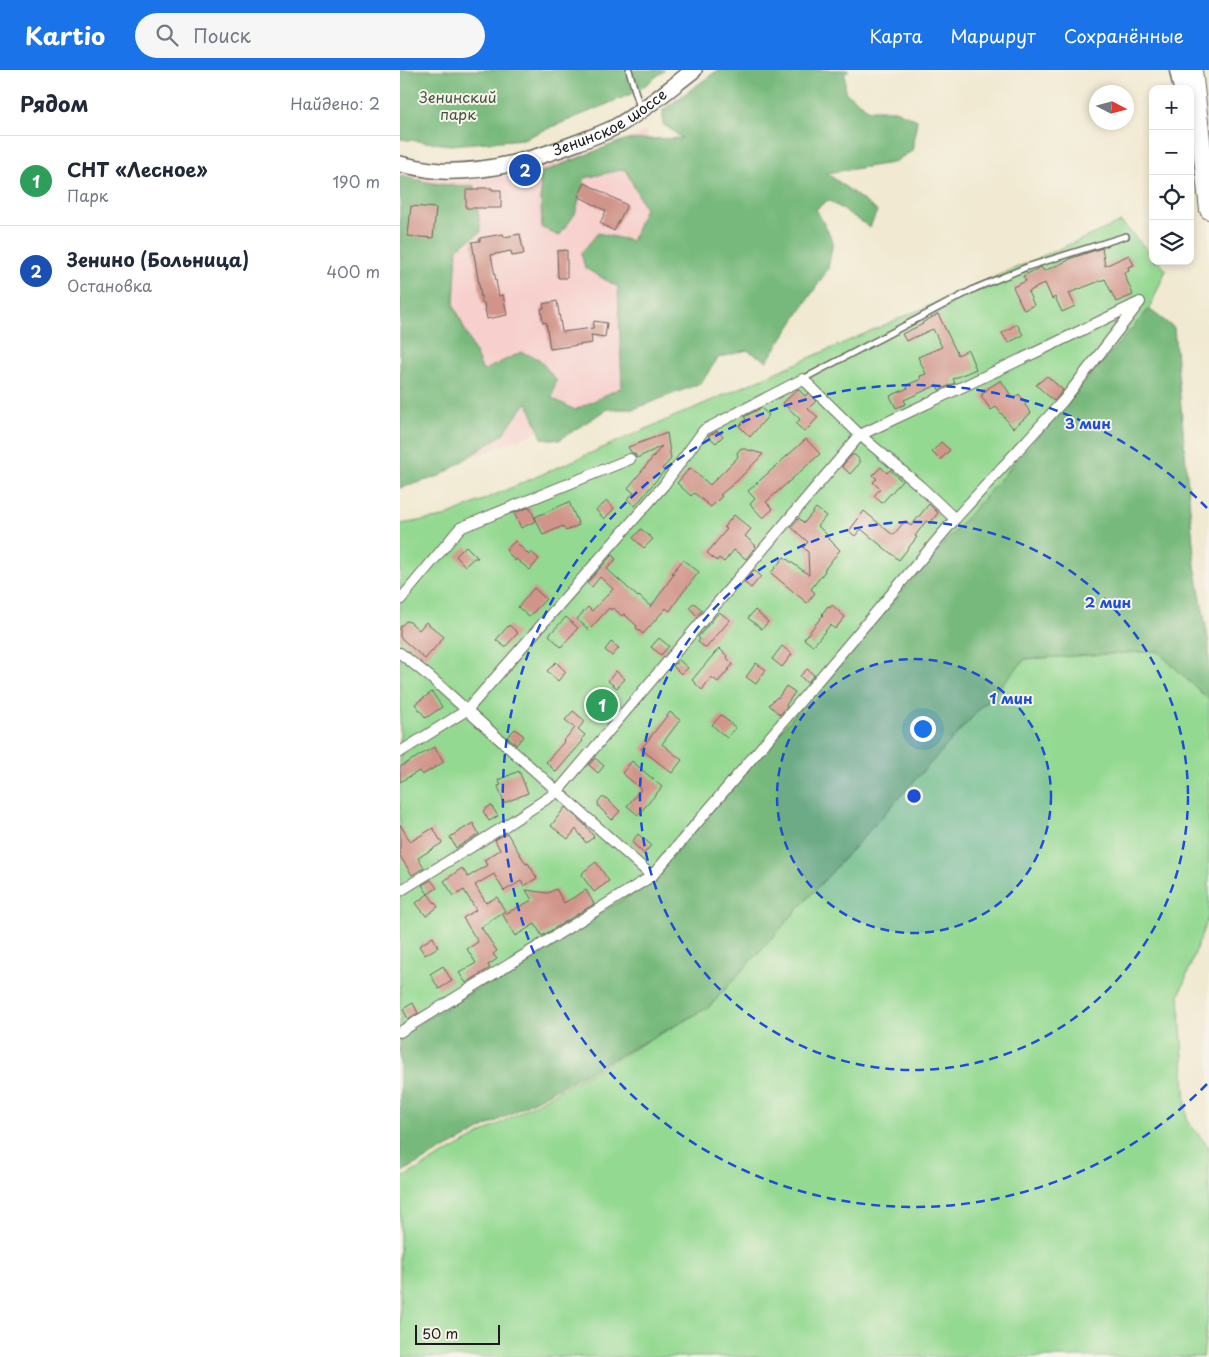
<!DOCTYPE html>
<html lang="ru">
<head>
<meta charset="utf-8">
<style>
	body { margin:0; font-family:"Playpen Sans",sans-serif; background:#f6f6f7; color:#1f2937 }
	.controls { position:absolute; right:15px; top:15px; display:grid; overflow:hidden; border-radius:10px; box-shadow:0 2px 8px #0003 }
	.controls button { width:45px; height:45px; display:grid; place-items:center; padding:0; border:0; border-bottom:1px solid #e0e1e3; background:#fff; color:#1f2937; font:25px sans-serif }
	.compass { position:absolute; left:689px; top:15px; width:45px; height:45px; border-radius:50%; background:#fff; box-shadow:0 2px 8px #0003; rotate:96deg }
	.scale { position:absolute; left:15px; bottom:12px; width:85px; box-sizing:border-box; padding-left:5px; border:2px solid #1c1c1c; border-top:0; font-size:14px; line-height:18px; white-space:nowrap; color:#1c1c1c; -webkit-text-stroke:4px #f7f3e8; paint-order:stroke }
	.you { position:absolute; left:522px; top:658px; width:18px; height:18px; margin:-12px; border:4px solid #fff; border-radius:50%; background:#1a73e8; box-shadow:0 0 0 8px #1a73e833 }
	.badge { display:grid; place-items:center; width:32px; height:32px; border-radius:50%; background:#1a73e8; color:#fff; font-size:16px; font-weight:700 }
	.pin { position:absolute; translate:-50% -50%; border:2px solid #fff; box-shadow:0 1px 5px #0006 }
	.list { margin:0; padding:0; list-style:none }
	h2 { display:flex; justify-content:space-between; align-items:center; height:65px; margin:0; padding:0 20px; font-size:21px }
	h2 small { font-size:16px; font-weight:400; color:#747a83 }
	.list li { display:grid; grid-template-columns:32px 1fr auto; gap:15px; align-items:center; box-sizing:border-box; height:90px; padding:0 20px; border-top:1px solid #e0e1e3 }
	.list b { display:block; font-size:19px; white-space:nowrap }
	.list p { margin:0; font-size:16px; white-space:nowrap; color:#747a83 }
	.list em { font-size:16px; font-style:normal; color:#747a83 }
	.icon { flex:none; width:28px; height:28px; fill:none; stroke:currentColor; stroke-width:2; stroke-linecap:round; stroke-linejoin:round }
	.map { position:relative; flex:none; width:809px; height:1287px; overflow:hidden }
	header { display:flex; align-items:center; gap:30px; box-sizing:border-box; height:70px; padding:0 25px; background:#1a73e8; color:#fff }
	header strong { font-size:24px }
	nav { display:flex; gap:28px; margin-inline-start:auto; font-size:18px }
	.search { width:350px; height:45px; background:#f6f6f7; display:flex; align-items:center; gap:12px; box-sizing:border-box; padding:0 18px; border-radius:28px; color:#747a83; font-size:19px }
	main { display:flex }
	aside { flex:1; background:#fff }
	.map>svg:first-child { display:block }
	.built { fill:#f7d0cd }
	.green { fill:#94d992; stroke:#587a57 }
	.forest { fill:#77b97c; stroke:#4a6a4c }
	.building { fill:#d1948a }
	.lines { fill:none; stroke-linecap:round; stroke-linejoin:round }
	.service-casing { stroke:#67645b; stroke-width:8 }
	.minor-casing { stroke:#67645b; stroke-width:12 }
	.secondary-casing { stroke:#67645b; stroke-width:18 }
	.primary-casing { stroke:#67645b; stroke-width:19 }
	.trunk-casing { stroke:#67645b; stroke-width:20 }
	.service { stroke:#fff; stroke-width:5 }
	.minor { stroke:#fff; stroke-width:10 }
	.secondary { stroke:#fff; stroke-width:15 }
	.primary { stroke:#fff; stroke-width:16 }
	.trunk { stroke:#fff; stroke-width:18 }
	.ring { fill:none; stroke:#1d4ed8; stroke-width:2.5; stroke-dasharray:9 6 }
	.labels { text-anchor:middle; stroke-width:4; stroke-linejoin:round; paint-order:stroke }
	.park-label { font-size:15px; fill:#40553f; stroke:#f7f3e8 }
	.street-label { font-size:15px; fill:#1c1c1c; stroke:#f7f3e8 }
	.centre { fill:#1d4ed8; stroke:#f7f3e8; stroke-width:2.5 }
	.ring-label { font-size:15px; text-anchor:middle; font-weight:bold; fill:#1d4ed8; stroke:#f7f3e8; stroke-width:4; stroke-linejoin:round; paint-order:stroke }
</style>
</head>
<body>
<header>
<strong>Kartio</strong>
<div class="search"><svg class="icon" aria-label="search" viewBox="0 0 24 24"><circle cx="10" cy="10" r="6"/><path d="M15 15l6 6"/></svg>Поиск</div>
<nav><a>Карта</a><a>Маршрут</a><a>Сохранённые</a></nav>
</header>
<main>
<aside>
<h2>Рядом<small>Найдено: 2</small></h2>
<ul class="list">
<li><span class="badge" style="background:#2e9e5b">1</span><div><b>СНТ «Лесное»</b><p>Парк</p></div><em>190 m</em></li>
<li><span class="badge" style="background:#1a4fb4">2</span><div><b>Зенино (Больница)</b><p>Остановка</p></div><em>400 m</em></li>
</ul>
</aside>
<div class="map">
<svg width="809" height="1287" viewBox="0 0 809 1287">
	<rect width="100%" height="100%" fill="#f7f3e8"/>
	<filter id="ink" filterUnits="userSpaceOnUse"><feTurbulence type="fractalNoise" baseFrequency=".02" numOctaves="2"/><feDisplacementMap in="SourceGraphic" scale="10" xChannelSelector="R" yChannelSelector="G"/><feConvolveMatrix kernelMatrix="1 2 1 2 8 2 1 2 1" color-interpolation-filters="sRGB"/></filter>
	<filter id="wash" filterUnits="userSpaceOnUse"><feTurbulence type="fractalNoise" baseFrequency=".0096" numOctaves="4" result="noise"/><feDisplacementMap in="SourceGraphic" scale="20" xChannelSelector="R" yChannelSelector="G"/><feGaussianBlur stdDeviation="1.12" result="paint"/><feColorMatrix in="noise" values="0 0 0 0 0 0 0 0 0 0 0 0 0 0 0 0 0 1.4 0 .05"/><feComposite in="paint" operator="in"/></filter>
	<g filter="url(#wash)">
		<rect width="100%" height="100%" fill="#f1e9d1"/>
		<!-- built -->
		<path class="built" d="M246,61L316,291L74,387L0,142V103L44,110L67,111L125,104L231,68Z"/>
		<!-- green -->
		<path class="green" d="M721,152L753,186V191H758L766,200L749,239L245,816L0,966V454L44,447Z
			M757,581L809,630V845L779,926L787,1051L809,1077V1239L803,1287H0V1109L309,937L625,589Z"/>
		<!-- forest -->
		<path class="forest" d="M0,0H265L236,22L123,69L51,75L0,69Z
			M318,0H449L445,3V22L469,40H495L517,50L512,81L492,93L427,103L477,141L470,157L428,130L416,139L433,171L428,199L367,291L347,280L318,288L301,313L234,339H207L159,370L142,368L127,332L102,365L40,406L0,418V105C23,113 49,116 74,116L81,162L57,178L54,235L83,301L121,282L139,289L156,310L152,328L175,340L222,317L218,217L185,198L181,183L198,163L232,171L245,138L225,99L185,108L175,144L159,166L142,158L140,103L224,70L282,68L263,54V40Z
			M749,239L774,258L795,496L809,574V630L757,581L625,589L309,937L0,1103V966L245,816Z"/>
		<g id="blocks">
			<!-- building -->
			<path class="building" d="M185,113L227,135L214,161L200,153L206,141L178,126Z
				M78,118H92V120H101V138H66V120H78Z
				M11,136L36,138L33,168L8,166Z
				M103,164L104,167L120,164L124,184L112,186L111,181L91,185L99,226L103,225L107,245L87,249L84,233H82L72,172L80,171V168Z
				M702,178L705,196L729,185L734,195L728,197L729,201L724,203L733,225L716,232L705,209L669,223L675,236L662,242L655,227L652,229L645,213L628,222L634,235L624,240L613,217L626,211L623,206L641,197L644,201L669,190V189Z
				M167,180V208H158L157,181Z
				M157,231L162,262L193,258L194,251L207,253L205,267L191,265L192,273L150,279L146,252L143,253L141,239L144,238L143,234Z
				M538,244L558,285L568,280L576,299L553,309L555,313L539,320L537,315L504,330L506,334L496,338L490,326L508,318L507,315L521,309L520,306L526,304L518,287L542,277L533,259L506,271L502,264L523,254L522,253Z
				M617,254L623,265L608,273L602,263Z
				M647,306L663,320L654,331L636,315Z
				M601,310L613,329L619,324L626,334L625,335L631,343L613,358L596,337L591,340L581,326L583,325L582,323L587,320V319Z
				M398,319L405,326L408,323L416,331L408,339L418,347L405,362L396,354L400,349L383,333Z
				M361,338L369,345L350,367L339,356L346,349L344,347Z
				M317,361L323,366L316,373L308,366Z
				M267,363L271,389L262,399L264,401L235,436L227,429L234,423L228,418L262,376L237,388L235,384L231,382L228,377Z
				M406,369L420,384L366,432L373,439L363,448L350,434L355,429L348,421Z
				M541,372L550,380L540,390L532,382Z
				M341,378L363,384L338,410L320,425L322,426L311,437L294,423L291,426L277,413L290,398L310,415L338,387L337,383Z
				M452,385H455L459,389V394L450,404L442,396Z
				M481,397L487,403L490,400L502,411L482,433L474,426L480,419L473,412L477,409L473,405Z
				M207,431L214,439L204,449L196,440Z
				M169,432L179,455L166,461L163,456L143,465L135,447Z
				M529,434L538,443L530,453L526,451L515,466L517,467L499,490L461,459L455,466L449,461L464,441L493,465L505,451L511,456Z
				M130,437L136,451L121,458L114,443Z
				M416,438L426,446L418,456L427,465L426,466L440,480L424,500L425,501L411,519L415,523L407,533L371,503L384,487L409,505L408,482L403,477L408,472L391,457L399,448L404,453Z
				M334,445L351,459L345,466L356,476L346,489L334,480L324,492L319,488L317,491L307,483L327,459L324,457Z
				M241,459L253,469L244,478L233,468Z
				M115,471L129,485L131,482L139,489L130,500L116,489L115,491L106,480Z
				M66,476L78,488H74L65,496L56,486Z
				M212,485L216,489L207,499L238,527L239,526L251,537L274,504L272,503L283,490L299,502L280,526L270,541L266,538L243,564L236,558L237,556L224,544L222,546L213,538L211,540L209,538L189,560L177,549L188,537L192,541L213,519L200,507L192,517L187,513Z
				M354,500L361,506L351,518L344,512Z
				M134,518L146,529L129,547L118,537Z
				M294,533L302,540L297,546L289,537Z
				M432,535L445,547L435,559L430,555L413,576L404,569L423,545L422,544L428,536L430,538Z
				M355,540L368,552L362,559L348,548Z
				M319,542L330,550L306,578L298,572L300,569L298,567Z
				M166,547L178,558L161,577L149,565Z
				M6,551L10,552L19,560L26,552L44,567L25,589L0,567V557Z
				M109,555L118,563L105,577L96,570Z
				M259,568L269,576L261,585L251,577Z
				M211,572L219,578L212,586L205,580Z
				M382,576L392,584L382,597L372,589Z
				M319,578L328,587L327,588L333,594L318,612L311,607L302,620L292,610Z
				M279,590L288,598L281,604L273,596Z
				M156,592L166,602L158,611L147,601Z
				M356,593L366,600L356,614L346,607Z
				M407,599L414,605L407,613L400,606Z
				M216,601L225,609L217,618L208,611Z
				M386,616L395,622L386,635L387,636L380,645L369,635L377,627L378,628Z
				M32,622L42,637L26,648L15,634Z
				M173,641L185,651L178,659L185,665L181,670L183,671L156,702L146,692L164,672L163,671L175,658L165,650Z
				M270,642L280,650L262,674L282,690L272,703L241,679Z
				M321,645L336,658L327,668L312,655Z
				M115,659L124,666L116,675L107,667Z
				M34,677L44,692L22,705L19,701L0,712V697Z
				M195,688L204,696L198,703L189,695Z
				M232,691L262,717L238,745L227,736L241,719L222,703Z
				M119,701L128,723L104,733L98,716L101,715L98,710Z
				M201,728H206L220,741L212,750L199,737L198,732Z
				M91,735L98,746L89,751L83,741Z
				M165,737L186,756L194,767L186,773L176,759L168,769L151,756Z
				M73,753L79,764L56,778L50,767Z
				M0,754L10,772L33,758L42,773L18,788L24,798L12,805L0,786Z
				M107,763L126,794L128,793L137,808L124,816L121,811L104,821L94,804L75,815L86,833L97,827L105,841L81,857L97,881L93,884L97,889L88,895L90,898L66,913L59,903L76,893L67,879L78,872L63,848L76,840L64,820L54,826L44,811L62,798L68,807L87,795L84,790L100,780L95,770Z
				M238,764L251,775L244,784L232,772Z
				M196,792L209,811L194,822L182,806L183,802Z
				M31,810L37,818L28,824L22,815Z
				M156,819L164,833L186,820L194,834L142,866L135,854L115,866L103,845L132,830L126,820L148,823Z
				M28,824L38,837L26,846L16,833Z
				M33,867L38,877L25,885L19,876Z
				M43,896L52,911L39,919L30,904Z
				M13,933L18,943L8,949L3,939Z"/>
		</g>
	</g>
	<g filter="url(#ink)">
		<use href="#blocks" fill-opacity="0" stroke="#67645b" stroke-width="1"/>
		<g class="lines">
			<defs>
				<path id="service" d="M229,0L240,38
					M403,309L576,218L627,197L726,166"/>
				<path id="minor" d="M0,530L60,458L230,389
					M0,583L30,607L252,806
					M0,682L67,640L264,415L304,360L403,309L460,365L520,416L555,449
					M0,821L102,758L157,722L460,365L645,278L738,233
					M0,962L252,806L555,449L663,331L740,232"/>
				<g id="secondary">
					<path id="s1" d="M0,94C14,97 28,100 41,101C89,103 135,89 179,72C191,67 205,63 217,56C245,40 269,19 294,0"/>
				</g>
				<path id="primary" d="M778,0L782,19"/>
				<path id="trunk" d="M793,0L809,140"/>
			</defs>
			<!-- service casing -->
			<use href="#service" class="service-casing"/>
			<!-- minor casing -->
			<use href="#minor" class="minor-casing"/>
			<!-- secondary casing -->
			<use href="#secondary" class="secondary-casing"/>
			<!-- primary casing -->
			<use href="#primary" class="primary-casing"/>
			<!-- trunk casing -->
			<use href="#trunk" class="trunk-casing"/>
			<!-- service -->
			<use href="#service" class="service"/>
			<!-- minor -->
			<use href="#minor" class="minor"/>
			<!-- secondary -->
			<use href="#secondary" class="secondary"/>
			<!-- primary -->
			<use href="#primary" class="primary"/>
			<!-- trunk -->
			<use href="#trunk" class="trunk"/>
		</g>
	</g>
	<!-- distance rings -->
	<circle cx="514" cy="726" r="137" fill="#1d4ed8" fill-opacity=".12"/>
	<g class="ring">
		<circle cx="514" cy="726" r="137"/>
		<circle cx="514" cy="726" r="274"/>
		<path d="M807 1014A411 411 0 1 1 807 438"/>
	</g>
	<g class="labels">
		<!-- park labels -->
		<g class="park-label">
			<text x="58" y="33">Зенинский<tspan x="58" dy="17">парк</tspan></text>
		</g>
		<!-- street labels -->
		<g class="street-label">
			<text dy="5" stroke="none"><textPath href="#s1" startOffset="220">Зенинское шоссе</textPath></text>
		</g>
	</g>
	<circle cx="514" cy="726" r="8" class="centre"/>
	<g class="ring-label">
		<text x="688" y="359">3 мин</text>
		<text x="708" y="538">2 мин</text>
		<text x="611" y="634">1 мин</text>
	</g>
</svg>
<div class="controls">
<button>+</button>
<button>−</button>
<button><svg class="icon" aria-label="locate" viewBox="0 0 24 24"><circle cx="12" cy="12" r="6"/><path d="M12 2v4M12 18v4M2 12h4M18 12h4"/></svg></button>
<button><svg class="icon" aria-label="layers" viewBox="0 0 24 24"><path d="M12 4l9 5-9 5-9-5zM3 14l9 5 9-5"/></svg></button>
</div>
<svg class="compass" viewBox="-18 -18 36 36"><path d="M0-13l5 13h-10z" fill="#e53935"/><path d="M0 13l5-13h-10z" fill="#747a83"/></svg>
<div class="scale">50 m</div>
<div class="you"></div>
<div class="pin badge" style="left:202px;top:635px;background:#2e9e5b">1</div>
<div class="pin badge" style="left:125px;top:100px;background:#1a4fb4">2</div>
</div>
</main>
</body>
</html>
